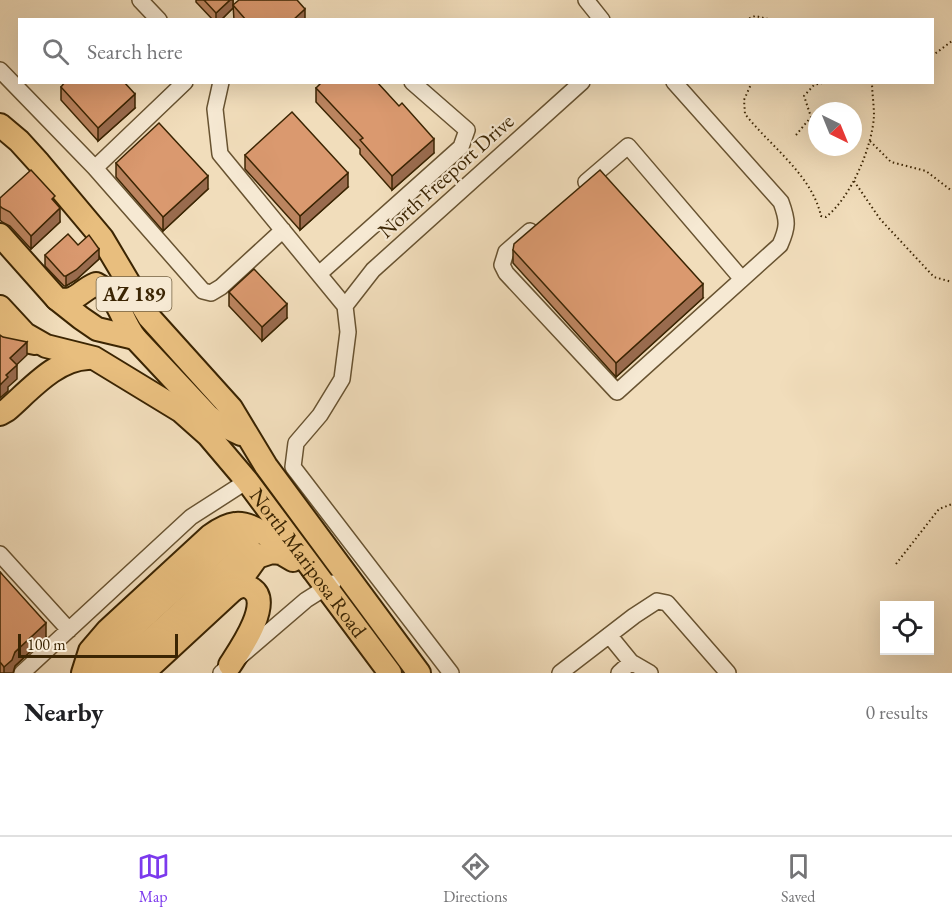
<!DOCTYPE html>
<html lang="en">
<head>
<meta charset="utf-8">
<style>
	body { margin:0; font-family:"EB Garamond",serif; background:#f2f2f2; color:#202124 }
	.controls { position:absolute; right:18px; bottom:18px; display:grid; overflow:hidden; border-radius:0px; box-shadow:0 6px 24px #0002 }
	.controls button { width:54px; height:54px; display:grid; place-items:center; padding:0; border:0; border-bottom:2px solid #e0e0e0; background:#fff; color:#202124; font:30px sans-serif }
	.compass { position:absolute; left:808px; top:102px; width:54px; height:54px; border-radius:50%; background:#fff; box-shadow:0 6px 24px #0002; rotate:137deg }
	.scale { position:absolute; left:18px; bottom:15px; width:160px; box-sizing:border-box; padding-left:6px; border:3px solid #3b2503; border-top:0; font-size:16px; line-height:21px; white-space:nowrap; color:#3b2503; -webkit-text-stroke:4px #f6e9d3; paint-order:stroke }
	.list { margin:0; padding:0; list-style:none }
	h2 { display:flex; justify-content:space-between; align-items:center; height:78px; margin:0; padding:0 24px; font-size:26px }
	h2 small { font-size:20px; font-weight:400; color:#757577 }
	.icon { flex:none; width:33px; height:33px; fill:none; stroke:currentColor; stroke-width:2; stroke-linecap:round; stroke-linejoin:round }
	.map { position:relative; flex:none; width:952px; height:673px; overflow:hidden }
	.search { position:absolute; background:#fff; box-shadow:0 6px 24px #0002; left:18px; right:18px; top:18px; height:66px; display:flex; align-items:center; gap:15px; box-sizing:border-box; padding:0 21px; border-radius:0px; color:#757577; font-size:22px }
	.sheet { height:162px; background:#fff }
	nav { display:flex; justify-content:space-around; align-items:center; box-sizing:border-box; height:84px; border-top:2px solid #e0e0e0; background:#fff; font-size:16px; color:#757577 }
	nav a { display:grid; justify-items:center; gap:3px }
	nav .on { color:#7c3aed }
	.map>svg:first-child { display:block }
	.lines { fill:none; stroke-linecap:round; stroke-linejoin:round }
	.minor-casing { stroke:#685331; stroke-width:18 }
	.highway-casing { stroke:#3b2503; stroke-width:26 }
	.path { stroke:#3b2503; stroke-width:2; stroke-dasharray:1.5 3; stroke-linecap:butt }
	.minor { stroke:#f6e9d3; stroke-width:15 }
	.highway { stroke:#e8be7e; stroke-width:22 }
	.wall { fill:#bb845f; stroke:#3b2503; stroke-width:1.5 }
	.shaded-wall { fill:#996b4e; stroke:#3b2503; stroke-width:1.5 }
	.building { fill:#da996f; stroke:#3b2503; stroke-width:1.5 }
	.labels { text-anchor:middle; stroke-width:4.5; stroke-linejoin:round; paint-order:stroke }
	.shield { fill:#f6e9d3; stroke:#736041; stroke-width:1.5 }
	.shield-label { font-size:20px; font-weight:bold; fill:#3b2503 }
	.street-label { font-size:21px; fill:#3b2503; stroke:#f6e9d3 }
</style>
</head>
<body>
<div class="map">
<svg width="952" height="673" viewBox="0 0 952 673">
	<rect width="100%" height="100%" fill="#f1ddbb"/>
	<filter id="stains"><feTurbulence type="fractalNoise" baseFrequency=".00333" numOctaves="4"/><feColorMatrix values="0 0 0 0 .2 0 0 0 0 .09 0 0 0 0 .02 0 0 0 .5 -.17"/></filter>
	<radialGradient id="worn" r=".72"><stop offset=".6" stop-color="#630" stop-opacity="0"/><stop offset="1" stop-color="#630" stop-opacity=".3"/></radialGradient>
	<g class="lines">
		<defs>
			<path id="minor" d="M140,0L159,20
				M586,0L602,20
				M0,70L95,168L203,291L211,293L221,287L283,230
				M221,82L215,109L220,154L345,306L348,332L342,379L320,415L296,443L293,467L451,673
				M95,168L185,82
				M586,182L628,146L741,278
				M530,231L506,252L502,265L506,273L617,392L780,245C788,227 788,221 781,202L674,82
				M319,274L461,147L467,130L412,82
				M345,306L373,270L582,82
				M0,554L69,630
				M609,635L631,662L619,673
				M631,662L650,673
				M22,673L191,517L247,481
				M221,673L306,600L333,583
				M560,673L634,616L657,601L667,603L728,673"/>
			<g id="highway">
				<path d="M0,125L19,141L39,163L102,238L149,317L231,408L266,466L419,673"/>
				<path d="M0,235L57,299C77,303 79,291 96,284C120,296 120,319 135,338L208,416L216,422L241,434"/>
				<path d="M57,299L81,318L97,329L135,338"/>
				<path id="s1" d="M0,307L25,334L46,346L94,358L181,411L208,435L247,481L390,673"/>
				<path d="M0,332L6,337L35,343"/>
				<path d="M0,414L7,410C30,390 56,359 88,358"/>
				<path d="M230,665C239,651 273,603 252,589C245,584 240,586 234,589"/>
				<path d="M83,673L90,651L108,630L210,536C217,531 226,525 235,524C254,521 282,547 296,558"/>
				<path d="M100,673C112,640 167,597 194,572C206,562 218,547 232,539C238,536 244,535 250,536"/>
				<path d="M121,673L130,659L238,560L251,551"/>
				<path d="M143,673L234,589L257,557L272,552L281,553L293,560"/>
			</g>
		</defs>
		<!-- minor casing -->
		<use href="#minor" class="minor-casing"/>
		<!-- highway casing -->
		<use href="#highway" class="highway-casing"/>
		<!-- path -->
		<path class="path" d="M745,20L755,16L773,20
			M932,56L952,41
			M752,82L744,100L745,114C770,146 812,175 821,216L826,217C851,197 872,148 874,116C874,105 872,93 872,82
			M796,135L811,117L804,96L814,85L826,82
			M870,141L891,162L926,171L952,191
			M854,181L880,219L934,277L952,282
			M896,564L939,509L952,504"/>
		<!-- minor -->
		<use href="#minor" class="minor"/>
		<!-- highway -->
		<use href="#highway" class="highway"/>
	</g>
	<!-- wall -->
	<path class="wall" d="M196,0H233V8L221,20H213L196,2Z
		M233,5L305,20H234Z
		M61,87L135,108L98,141L61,100Z
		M316,88L399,106L434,153L392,190L360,154V149L316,102Z
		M245,155L348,187L300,230L245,169Z
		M116,163L208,189L163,231L116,177Z
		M0,198L55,203L60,222L31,249L10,226L2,222L0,220Z
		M78,245L99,259L76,280L66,286H64L45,266V255Z
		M513,250L703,298L616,377L513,263Z
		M229,292L287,318L262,341L229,306Z
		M0,572L46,637L15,666L13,673H0Z"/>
	<!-- shaded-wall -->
	<path class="shaded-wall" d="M230,0H233V8L221,20H216V13Z
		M305,9V20H293Z
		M135,94V108L98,141V128Z
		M434,139V153L392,190V176Z
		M348,173V187L300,230V216Z
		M208,176V189L163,231V217Z
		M60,208V222L31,249V236Z
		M99,249V259L76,280L66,286V276Z
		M703,284V298L616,377V363Z
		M287,304V318L262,341V327Z
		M27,342V355L10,371V358Z
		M17,365V379L8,387V391L0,398V385L6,375Z
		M46,623V637L15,666L13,673H4V667L15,652Z"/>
	<!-- building -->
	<path class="building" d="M204,0H230L216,13Z
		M239,0H297L305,9L293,20H246L233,5Z
		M65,82H124L135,94L98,128L61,87Z
		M322,82H377L399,106L402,103L434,139L392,176L360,140L363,138L316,88Z
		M292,112L348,173L300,216L245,155Z
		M159,123L208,176L163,217L116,163Z
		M31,170L55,196L52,199L60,208L31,236L10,212L2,208L0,206V198Z
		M600,170L703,284L616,363L513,250L514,244Z
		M68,234L78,245L89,235L99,249L76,270L66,276H64L45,255Z
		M254,269L287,304L262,327L229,292Z
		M0,335L3,337L27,342L10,358L17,365L6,375L8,377L0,385Z
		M0,572L46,623L15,652L12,660L4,667L0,662Z"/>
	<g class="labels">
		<!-- shield labels -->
		<rect class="shield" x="96.5" y="277" width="75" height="34" rx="4.5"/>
		<g class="shield-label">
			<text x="134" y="301">AZ 189</text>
		</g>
		<!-- street labels -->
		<g class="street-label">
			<text transform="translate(446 176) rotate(-42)" y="7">North Freeport Drive</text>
			<text dy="7" stroke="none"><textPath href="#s1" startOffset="411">North Mariposa Road</textPath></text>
		</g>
	</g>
	<rect width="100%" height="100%" filter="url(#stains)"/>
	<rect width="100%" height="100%" fill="url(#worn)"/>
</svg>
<div class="controls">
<button><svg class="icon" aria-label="locate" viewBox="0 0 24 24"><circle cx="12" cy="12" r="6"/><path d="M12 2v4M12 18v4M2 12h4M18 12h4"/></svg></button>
</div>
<svg class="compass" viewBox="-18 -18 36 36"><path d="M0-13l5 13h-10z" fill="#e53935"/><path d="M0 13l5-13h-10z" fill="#757577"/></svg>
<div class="scale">100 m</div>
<div class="search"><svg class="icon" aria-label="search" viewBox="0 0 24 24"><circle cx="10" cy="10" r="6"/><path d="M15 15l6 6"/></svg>Search here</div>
</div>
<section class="sheet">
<h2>Nearby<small>0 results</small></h2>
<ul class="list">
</ul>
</section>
<nav>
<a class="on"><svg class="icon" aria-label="map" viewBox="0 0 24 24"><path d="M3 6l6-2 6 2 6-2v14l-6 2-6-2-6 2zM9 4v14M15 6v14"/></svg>Map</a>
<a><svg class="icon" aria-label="directions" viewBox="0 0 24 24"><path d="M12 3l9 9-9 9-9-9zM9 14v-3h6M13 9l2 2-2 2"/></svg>Directions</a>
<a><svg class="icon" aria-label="saved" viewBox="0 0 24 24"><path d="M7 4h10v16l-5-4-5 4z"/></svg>Saved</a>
</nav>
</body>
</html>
